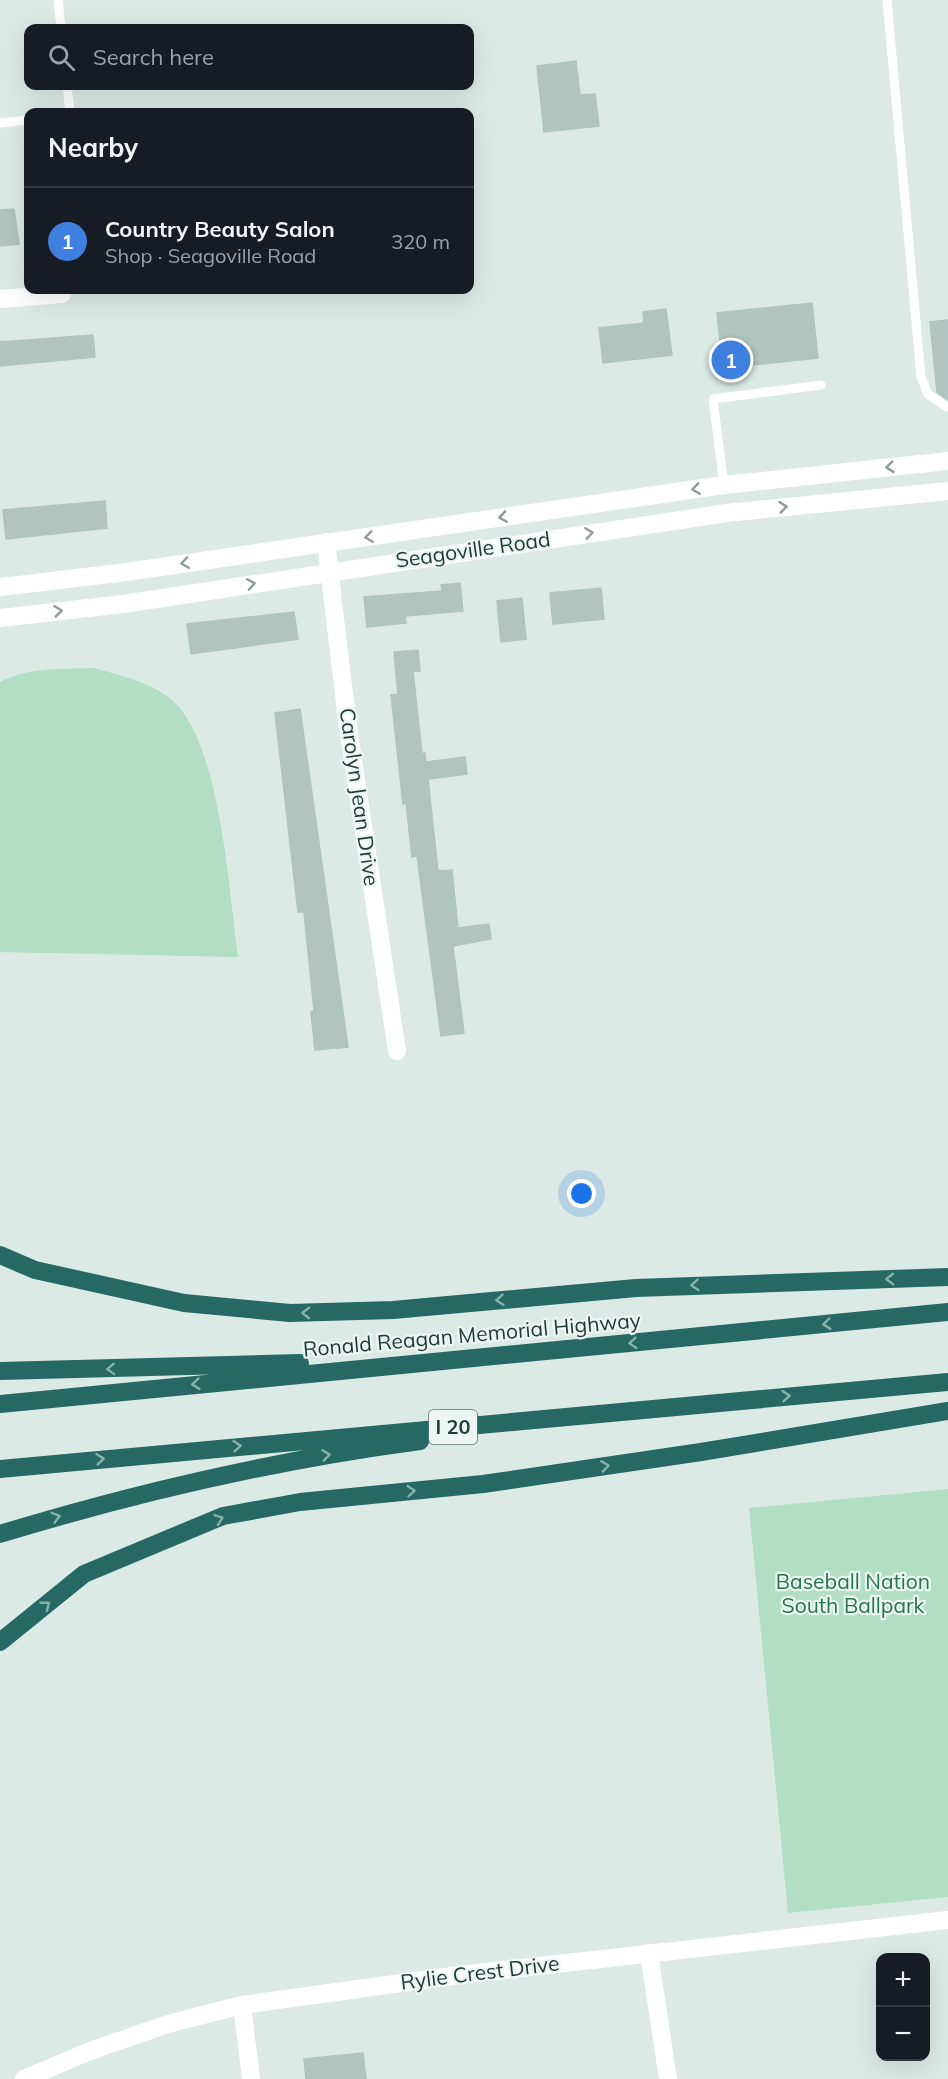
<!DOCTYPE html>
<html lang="en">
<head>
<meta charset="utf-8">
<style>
	body { margin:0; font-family:Mulish,sans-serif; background:#242831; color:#f1f3f6 }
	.controls { position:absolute; right:18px; bottom:18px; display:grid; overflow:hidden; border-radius:12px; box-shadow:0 6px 24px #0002 }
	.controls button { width:54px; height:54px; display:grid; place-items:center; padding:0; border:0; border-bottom:2px solid #363941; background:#171b24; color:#f1f3f6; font:30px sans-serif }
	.you { position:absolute; left:582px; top:1194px; width:21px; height:21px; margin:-15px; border:4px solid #fff; border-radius:50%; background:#1a73e8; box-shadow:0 0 0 9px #1a73e833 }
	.badge { display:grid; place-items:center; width:39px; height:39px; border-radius:50%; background:#ff8b45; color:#fff; font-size:20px; font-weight:700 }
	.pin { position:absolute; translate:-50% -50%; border:3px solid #fff; box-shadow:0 2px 6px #0006 }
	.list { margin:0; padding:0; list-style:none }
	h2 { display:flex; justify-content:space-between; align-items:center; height:78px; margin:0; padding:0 24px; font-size:26px }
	h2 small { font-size:20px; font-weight:400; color:#9ea1a6 }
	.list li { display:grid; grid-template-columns:39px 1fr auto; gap:18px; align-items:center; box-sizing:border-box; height:108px; padding:0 24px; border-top:2px solid #363941 }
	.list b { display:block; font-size:22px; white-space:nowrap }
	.list p { margin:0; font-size:20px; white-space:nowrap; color:#9ea1a6 }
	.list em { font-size:20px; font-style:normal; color:#9ea1a6 }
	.icon { flex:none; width:33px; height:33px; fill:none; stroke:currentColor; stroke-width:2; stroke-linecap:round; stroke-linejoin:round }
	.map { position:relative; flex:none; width:948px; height:2079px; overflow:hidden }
	.search { position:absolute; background:#171b24; box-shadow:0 6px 24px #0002; left:24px; top:24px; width:450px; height:66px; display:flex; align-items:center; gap:15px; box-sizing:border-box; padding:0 21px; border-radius:12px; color:#9ea1a6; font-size:22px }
	.panel { position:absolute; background:#171b24; box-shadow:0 6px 24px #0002; left:24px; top:108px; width:450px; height:186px; border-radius:12px }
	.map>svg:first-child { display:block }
	.green { fill:#b2dec4 }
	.building { fill:#b1c5bf; stroke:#aec4be; stroke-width:1.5 }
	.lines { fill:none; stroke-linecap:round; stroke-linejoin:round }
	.lane { stroke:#fff; stroke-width:9 }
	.street { stroke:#fff; stroke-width:18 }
	.secondary { stroke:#fff; stroke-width:18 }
	.highway { stroke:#266964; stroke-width:18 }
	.oneway { stroke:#8e9c9a }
	.oneway2 { stroke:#89b0ac }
	.labels { text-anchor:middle; stroke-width:4.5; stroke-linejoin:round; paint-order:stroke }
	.shield { fill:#ecf7f3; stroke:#5b736f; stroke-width:1.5 }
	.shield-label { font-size:20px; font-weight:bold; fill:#1d3a36 }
	.street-label { font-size:21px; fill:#1d3a36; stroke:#ecf7f3 }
	.park-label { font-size:21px; fill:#24744d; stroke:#ecf7f3 }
</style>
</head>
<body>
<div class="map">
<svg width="948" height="2079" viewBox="0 0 948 2079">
	<rect width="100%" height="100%" fill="#dceae5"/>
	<!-- green -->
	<path class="green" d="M94,668C122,676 156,683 177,705C221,752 229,892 238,957L0,952V682C29,667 61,669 94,668Z
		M948,1489V1897L788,1913L749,1508Z"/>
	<!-- building -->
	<path class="building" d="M576,61L580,95L595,94L599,126L544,132L537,66Z
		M14,209L19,244L0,246V210Z
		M812,303L818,358L723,368L717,313Z
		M666,309L672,355L603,363L599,328L644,323L643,312Z
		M948,320V400L937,392L930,322Z
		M93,335L95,357L0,366V342Z
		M105,501L107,528L6,539L3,510Z
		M460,583L463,611L405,616L406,623L367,627L364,597L442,591L441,585Z
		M601,588L604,619L553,624L550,593Z
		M522,598L526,639L501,642L497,601Z
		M294,612L298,639L191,654L187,624Z
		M418,650L420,671H413L422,754L425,753L426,762L465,757L467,774L428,779L438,871L452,870L458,928L489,924L491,939L453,946L464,1033L441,1036L417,856L412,857L406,803L403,804L391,695L398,694L394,652Z
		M300,709L348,1047L315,1050L311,1012L314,1011L304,912H298L275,713Z
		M363,2053L366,2079H306L304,2059Z"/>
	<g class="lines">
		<!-- lane -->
		<path class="lane" d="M58,0L61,28
			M887,0L921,377L928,394L947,407
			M67,86L70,112
			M0,123L28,120
			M724,485L713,399L821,385"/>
		<!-- street -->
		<path class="street" d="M0,299L62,294
			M326,542L347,720L397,1051
			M649,1953L668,2079
			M242,2005L251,2079"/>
		<!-- secondary -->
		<path class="secondary" d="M0,587L119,573L724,485L948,461
			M0,618L123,604L727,513L948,491
			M24,2079L90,2051L168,2024L242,2005L459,1975L948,1920"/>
		<!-- highway -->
		<path class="highway" d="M0,1255L35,1270L184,1303L290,1313L393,1310L636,1288L948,1277
			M0,1371L300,1363
			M0,1404L948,1312
			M0,1469L948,1382
			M0,1534C138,1492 276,1460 420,1441
			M0,1642L84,1574L223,1516L300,1502L483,1484L701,1452L948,1411"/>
	</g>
	<!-- one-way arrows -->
	<defs><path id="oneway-chevron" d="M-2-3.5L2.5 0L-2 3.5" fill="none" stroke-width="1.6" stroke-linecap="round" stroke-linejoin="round" transform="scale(1.5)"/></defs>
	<g class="oneway">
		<use href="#oneway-chevron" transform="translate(890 467) rotate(174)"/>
		<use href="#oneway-chevron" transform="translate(696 489) rotate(172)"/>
		<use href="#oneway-chevron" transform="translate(783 507) rotate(-6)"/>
		<use href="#oneway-chevron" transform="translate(503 517) rotate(171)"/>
		<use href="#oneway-chevron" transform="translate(589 533) rotate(-8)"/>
		<use href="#oneway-chevron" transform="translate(369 537) rotate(172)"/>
		<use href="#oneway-chevron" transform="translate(185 563) rotate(172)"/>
		<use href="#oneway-chevron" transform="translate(251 584) rotate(-9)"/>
		<use href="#oneway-chevron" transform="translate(58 611) rotate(-7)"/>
	</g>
	<g class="oneway2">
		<use href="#oneway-chevron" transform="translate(890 1279) rotate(179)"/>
		<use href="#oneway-chevron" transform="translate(695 1285) rotate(177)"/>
		<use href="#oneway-chevron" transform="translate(500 1300) rotate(175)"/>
		<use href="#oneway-chevron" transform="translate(306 1313) rotate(-179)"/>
		<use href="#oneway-chevron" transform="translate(827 1324) rotate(174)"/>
		<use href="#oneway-chevron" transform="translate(633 1343) rotate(175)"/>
		<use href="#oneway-chevron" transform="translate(111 1369) rotate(178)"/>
		<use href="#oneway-chevron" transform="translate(196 1384) rotate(174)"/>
		<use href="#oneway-chevron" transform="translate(786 1396) rotate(-5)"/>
		<use href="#oneway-chevron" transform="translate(237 1446) rotate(-5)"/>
		<use href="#oneway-chevron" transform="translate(326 1455) rotate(-8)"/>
		<use href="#oneway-chevron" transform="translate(100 1459) rotate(-6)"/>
		<use href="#oneway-chevron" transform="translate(605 1466) rotate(-8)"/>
		<use href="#oneway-chevron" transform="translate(411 1491) rotate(-5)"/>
		<use href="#oneway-chevron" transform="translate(56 1517) rotate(-16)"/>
		<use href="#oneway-chevron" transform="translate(219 1519) rotate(-20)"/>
		<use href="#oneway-chevron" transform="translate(46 1605) rotate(-38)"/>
	</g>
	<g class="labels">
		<!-- shield labels -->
		<rect class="shield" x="429" y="1410" width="48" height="34" rx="4.5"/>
		<g class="shield-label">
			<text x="453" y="1434">I 20</text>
		</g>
		<!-- street labels -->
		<g class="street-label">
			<text transform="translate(473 550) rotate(-8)" y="7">Seagoville Road</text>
			<text transform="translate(359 797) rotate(82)" y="7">Carolyn Jean Drive</text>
			<text transform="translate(472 1335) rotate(-5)" y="7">Ronald Reagan Memorial Highway</text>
			<text transform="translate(480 1973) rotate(-7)" y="7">Rylie Crest Drive</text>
		</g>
		<!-- park labels -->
		<g class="park-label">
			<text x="853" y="1589">Baseball Nation<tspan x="853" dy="24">South Ballpark</tspan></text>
		</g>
	</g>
</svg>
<div class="controls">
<button>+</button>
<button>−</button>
</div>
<div class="you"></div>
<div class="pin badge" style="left:731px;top:360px;background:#3f7fe0">1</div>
<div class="search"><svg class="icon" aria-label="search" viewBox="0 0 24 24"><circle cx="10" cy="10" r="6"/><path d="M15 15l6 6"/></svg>Search here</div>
<section class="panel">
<h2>Nearby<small></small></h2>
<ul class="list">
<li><span class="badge" style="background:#3f7fe0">1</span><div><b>Country Beauty Salon</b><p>Shop · Seagoville Road</p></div><em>320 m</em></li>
</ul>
</section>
</div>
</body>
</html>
